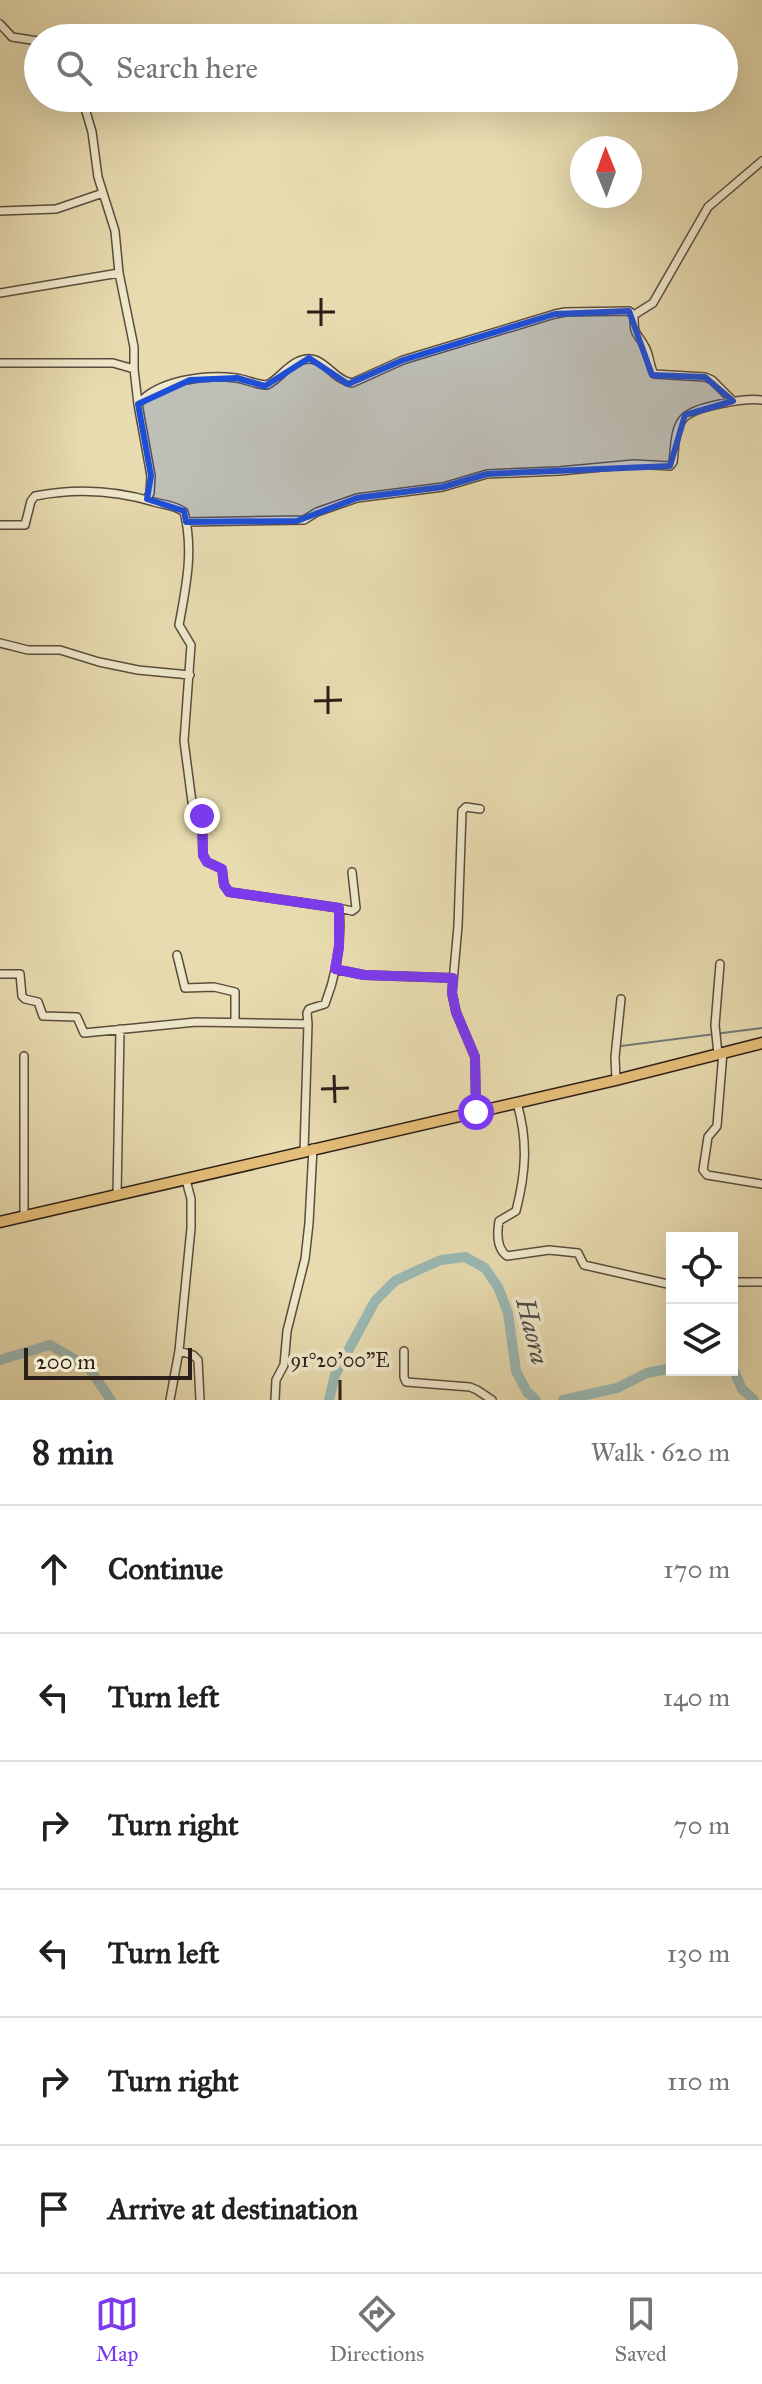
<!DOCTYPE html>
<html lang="en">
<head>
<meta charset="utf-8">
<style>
	body { margin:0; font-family:"IM FELL Great Primer",serif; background:#f6f6f6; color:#202124 }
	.controls { position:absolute; right:24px; bottom:24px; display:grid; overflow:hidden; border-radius:0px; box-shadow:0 8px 32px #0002 }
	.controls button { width:72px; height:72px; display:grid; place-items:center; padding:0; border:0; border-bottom:2px solid #e0e0e0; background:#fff; color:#202124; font:40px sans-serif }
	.compass { position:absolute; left:570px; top:136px; width:72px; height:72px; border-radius:50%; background:#fff; box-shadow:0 8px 32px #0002; rotate:359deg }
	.scale { position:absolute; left:24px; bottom:20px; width:168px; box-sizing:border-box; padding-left:8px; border:4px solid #2c1e19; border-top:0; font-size:22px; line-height:28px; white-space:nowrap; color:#2c1e19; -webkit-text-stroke:6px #efe8cb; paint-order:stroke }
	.stop { position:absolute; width:24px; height:24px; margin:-18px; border:6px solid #7c3aed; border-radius:50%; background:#fff }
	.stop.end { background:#7c3aed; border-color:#fff; box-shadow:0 2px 8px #0008 }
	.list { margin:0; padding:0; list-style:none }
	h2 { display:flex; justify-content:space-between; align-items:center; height:104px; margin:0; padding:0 32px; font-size:34px }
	h2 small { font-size:26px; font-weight:400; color:#757577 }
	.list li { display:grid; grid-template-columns:52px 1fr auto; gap:24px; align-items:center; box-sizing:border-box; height:128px; padding:0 32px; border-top:2px solid #e0e0e0 }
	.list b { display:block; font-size:30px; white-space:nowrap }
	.list em { font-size:26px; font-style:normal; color:#757577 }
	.icon { flex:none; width:44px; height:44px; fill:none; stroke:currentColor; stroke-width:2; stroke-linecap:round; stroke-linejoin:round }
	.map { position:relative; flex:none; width:762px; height:1400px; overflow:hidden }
	.search { position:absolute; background:#fff; box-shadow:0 8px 32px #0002; left:24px; right:24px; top:24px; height:88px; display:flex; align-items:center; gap:20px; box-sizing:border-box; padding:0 28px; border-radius:44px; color:#757577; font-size:30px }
	.sheet { height:872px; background:#fff }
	nav { display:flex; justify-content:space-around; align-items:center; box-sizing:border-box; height:112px; border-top:2px solid #e0e0e0; background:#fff; font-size:22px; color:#757577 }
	nav a { display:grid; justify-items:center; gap:4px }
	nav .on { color:#7c3aed }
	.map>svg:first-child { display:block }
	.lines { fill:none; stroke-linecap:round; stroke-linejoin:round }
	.stream { stroke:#6e7b76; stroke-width:2 }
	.river { stroke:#9ab9b4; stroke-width:10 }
	.street-casing { stroke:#5b4d3e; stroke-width:10 }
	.primary-casing { stroke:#2c1e19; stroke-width:13 }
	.street { stroke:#efe8cb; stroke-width:7 }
	.primary { stroke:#e4be78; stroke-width:10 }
	.route { stroke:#7c3aed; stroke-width:10 }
	.marked { fill:#1d4ed8; fill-opacity:0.2; stroke:#1d4ed8; stroke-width:6; stroke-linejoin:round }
	.ticks { fill:none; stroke:#2c1e19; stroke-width:3 }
	.labels { text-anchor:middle; stroke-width:8; stroke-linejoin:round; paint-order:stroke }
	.water-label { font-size:26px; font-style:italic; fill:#4d4c48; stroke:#efe8cb }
	.ticks-label { font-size:20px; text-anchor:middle; fill:#2c1e19; stroke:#efe8cb; stroke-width:8; stroke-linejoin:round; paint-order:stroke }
</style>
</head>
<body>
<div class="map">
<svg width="762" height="1400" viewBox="0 0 762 1400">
	<rect width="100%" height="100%" fill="#e7dbaf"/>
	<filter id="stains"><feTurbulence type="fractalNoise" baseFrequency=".0025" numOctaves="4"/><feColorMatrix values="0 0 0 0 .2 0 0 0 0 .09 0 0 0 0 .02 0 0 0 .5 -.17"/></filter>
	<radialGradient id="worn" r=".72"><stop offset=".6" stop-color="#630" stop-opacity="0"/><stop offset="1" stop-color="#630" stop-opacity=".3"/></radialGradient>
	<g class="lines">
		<!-- stream -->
		<path class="stream" d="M621,1046L762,1028"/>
		<!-- river -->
		<path class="river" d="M0,1360L50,1345L88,1367L111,1400
			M732,1366L742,1389L754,1400
			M329,1400L335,1375L375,1301L395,1281L418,1270L441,1260L465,1257L485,1268L498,1287L508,1313L516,1371L527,1392L536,1400
			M563,1400L617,1388L647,1373L672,1368"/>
		<defs>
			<path id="street" d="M0,24L12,37L38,41
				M82,98L92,132L98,177L115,231L119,273L134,347V369L138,404L151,476L150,493L147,499
				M0,211L56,209L103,193
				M0,293L119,273
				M634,315L653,303L708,207L762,161
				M634,315C634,338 636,330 645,347C650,355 649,365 654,374L705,377L712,380L733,401
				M0,363H113L134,369
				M138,404C159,380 205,374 236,378C246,379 256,385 267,385C279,379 285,368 297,362C322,349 331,380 352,383L403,360L555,314L565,312L629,311L634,315
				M186,522L304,520L317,512L357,498L443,487L487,474L559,471L634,464L670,466L673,462C675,449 674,430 683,419C693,406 746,398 762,400
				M0,525H25L31,501L35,496C76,488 115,490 154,502C165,505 175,505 184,512C194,550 186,587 179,625L191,645L184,741L192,802L202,816L203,855L207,862L222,869L224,885L229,892L339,908C342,941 337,973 325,1004L309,1009L307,1013L308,1024L304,1151
				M0,643L28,650H60L99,662L138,670L190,675
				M339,908L352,911L356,908L352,872
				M177,955L185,988L214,987L235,992V1022
				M335,969L364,975L453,978
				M1,974H20L22,996L25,999L38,1002L43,1016L77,1017L84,1033L196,1022L308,1024
				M723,1052L717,1126L708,1137L703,1170L707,1175L762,1184
				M718,1054L715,1025L720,964
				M616,1080L615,1057L621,999
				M517,1103C528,1141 526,1172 516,1211L499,1221C497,1233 497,1249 507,1256L549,1250L578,1253L584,1265L672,1285
				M476,1112L475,1057L456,1012L452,993L458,926L462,811L466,807L480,809
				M117,1196L120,1029
				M24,1217V1056
				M732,1282H762
				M179,1351L193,1355L198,1360L200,1400
				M404,1351V1377L406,1382L470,1387L477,1390L492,1400
				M170,1400L179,1351L191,1228V1199L186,1180
				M275,1400L276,1380L284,1365L287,1331L305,1259L309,1223L313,1148"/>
			<path id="primary" d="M0,1222L616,1080L762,1043"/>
		</defs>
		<!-- street casing -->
		<use href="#street" class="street-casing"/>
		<!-- primary casing -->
		<use href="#primary" class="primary-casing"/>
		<!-- street -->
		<use href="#street" class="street"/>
		<!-- primary -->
		<use href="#primary" class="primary"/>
	</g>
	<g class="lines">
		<!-- route -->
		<path class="route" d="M202,816L203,855L207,862L222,869L224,885L229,892L339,908V947L335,969L364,975L453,978L452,993L456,1012L475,1057L476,1112"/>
	</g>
	<!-- marked area -->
	<path class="marked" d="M629,311L652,375L705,377L733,401L685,415L670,466L487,474L443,487L357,498L297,521L186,522L184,511L147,499L151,476L138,404L190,380L237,378L265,386L309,358L348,384L403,360L555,314Z"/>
	<!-- ticks -->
	<path class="ticks" d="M321,298V326M307,312H335M328,686V714M314,701L342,700M334,1075L335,1103M321,1089L349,1088M340,1380V1400"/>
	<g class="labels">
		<!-- water labels -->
		<g class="water-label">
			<text transform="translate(533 1331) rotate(76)" y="9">Haora</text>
		</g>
	</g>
	<g class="ticks-label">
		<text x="340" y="1367">91°20'00"E</text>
	</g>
	<rect width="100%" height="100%" filter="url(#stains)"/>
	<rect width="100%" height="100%" fill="url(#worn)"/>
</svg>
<div class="controls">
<button><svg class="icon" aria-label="locate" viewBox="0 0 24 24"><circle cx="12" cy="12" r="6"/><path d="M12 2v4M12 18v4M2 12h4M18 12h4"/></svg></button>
<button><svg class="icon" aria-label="layers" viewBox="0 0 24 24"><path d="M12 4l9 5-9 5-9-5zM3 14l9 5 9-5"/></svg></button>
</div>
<svg class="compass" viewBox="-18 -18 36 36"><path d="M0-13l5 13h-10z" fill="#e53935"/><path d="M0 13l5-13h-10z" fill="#757577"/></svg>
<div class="scale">200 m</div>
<div class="stop" style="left:476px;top:1112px"></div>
<div class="stop end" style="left:202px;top:816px"></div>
<div class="search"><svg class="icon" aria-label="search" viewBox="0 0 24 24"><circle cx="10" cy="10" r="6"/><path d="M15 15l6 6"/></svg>Search here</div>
</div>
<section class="sheet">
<h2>8 min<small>Walk · 620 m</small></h2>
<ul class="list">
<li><svg class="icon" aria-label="ahead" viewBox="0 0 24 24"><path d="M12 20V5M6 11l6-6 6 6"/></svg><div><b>Continue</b></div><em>170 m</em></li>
<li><svg class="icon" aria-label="left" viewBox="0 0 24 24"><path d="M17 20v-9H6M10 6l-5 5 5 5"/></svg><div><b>Turn left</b></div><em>140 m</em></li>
<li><svg class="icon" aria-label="right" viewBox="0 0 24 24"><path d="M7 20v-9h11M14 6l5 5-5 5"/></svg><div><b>Turn right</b></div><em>70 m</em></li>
<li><svg class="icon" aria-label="left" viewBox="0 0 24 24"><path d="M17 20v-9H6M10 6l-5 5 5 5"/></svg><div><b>Turn left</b></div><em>130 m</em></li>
<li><svg class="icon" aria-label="right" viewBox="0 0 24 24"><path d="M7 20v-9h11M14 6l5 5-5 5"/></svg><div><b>Turn right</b></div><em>110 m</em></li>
<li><svg class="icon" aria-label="arrive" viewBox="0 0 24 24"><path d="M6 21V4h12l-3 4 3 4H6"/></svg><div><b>Arrive at destination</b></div></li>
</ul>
</section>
<nav>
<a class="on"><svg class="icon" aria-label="map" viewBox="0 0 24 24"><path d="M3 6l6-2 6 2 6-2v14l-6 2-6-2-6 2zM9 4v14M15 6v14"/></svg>Map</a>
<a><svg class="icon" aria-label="directions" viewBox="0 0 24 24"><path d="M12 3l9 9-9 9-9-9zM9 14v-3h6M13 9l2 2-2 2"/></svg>Directions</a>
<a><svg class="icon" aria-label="saved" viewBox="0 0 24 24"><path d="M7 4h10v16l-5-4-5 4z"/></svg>Saved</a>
</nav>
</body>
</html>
